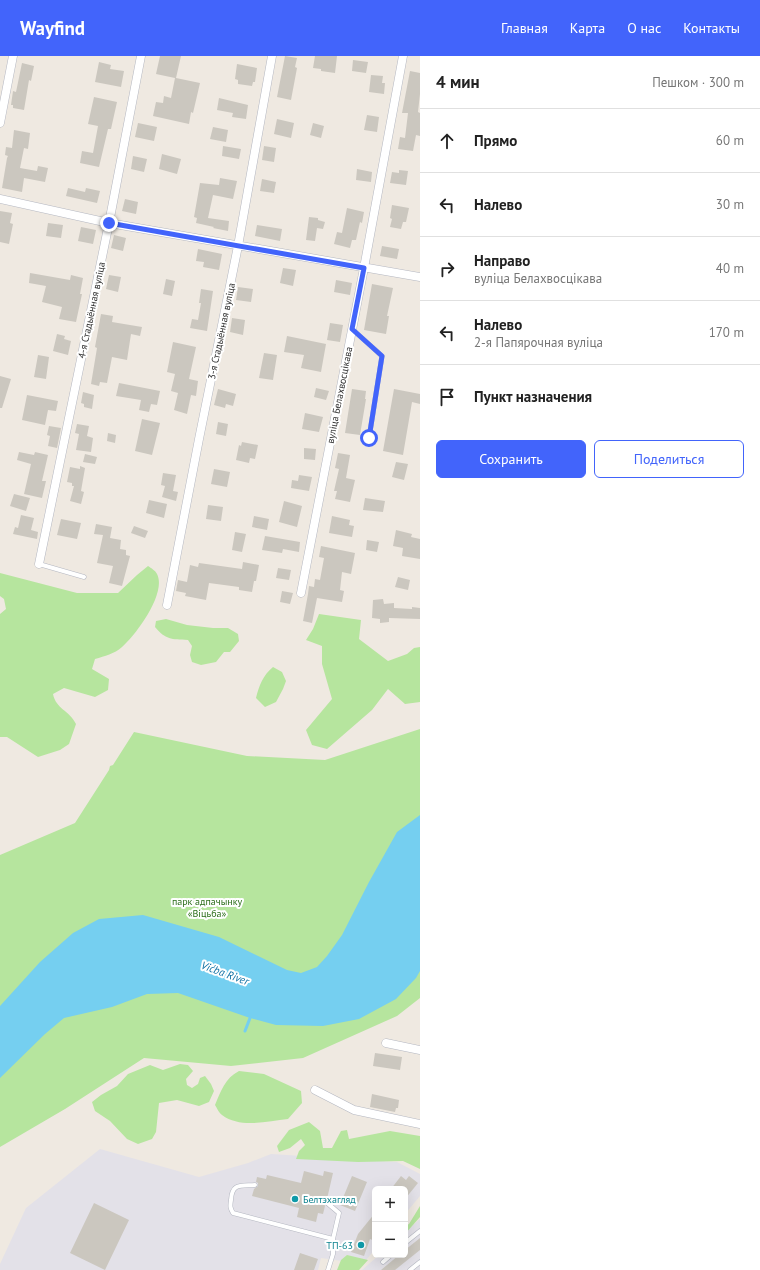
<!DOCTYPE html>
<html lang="ru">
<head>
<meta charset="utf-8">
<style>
	body { margin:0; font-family:"PT Sans",sans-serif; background:#f6f6f6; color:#222 }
	.controls { position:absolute; right:12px; bottom:12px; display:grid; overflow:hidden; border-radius:6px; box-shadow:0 4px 16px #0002 }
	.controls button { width:36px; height:36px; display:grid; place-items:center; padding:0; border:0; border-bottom:1px solid #e0e0e0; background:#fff; color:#222; font:20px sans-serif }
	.stop { position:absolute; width:12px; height:12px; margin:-9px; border:3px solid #4264fb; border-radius:50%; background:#fff }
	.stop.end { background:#4264fb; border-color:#fff; box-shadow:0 1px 4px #0008 }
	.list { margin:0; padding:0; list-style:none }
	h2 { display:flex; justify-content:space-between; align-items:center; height:52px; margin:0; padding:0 16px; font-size:17px }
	h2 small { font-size:13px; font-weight:400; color:#767676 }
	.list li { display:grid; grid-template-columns:26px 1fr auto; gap:12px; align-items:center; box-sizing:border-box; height:64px; padding:0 16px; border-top:1px solid #e0e0e0 }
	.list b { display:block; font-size:15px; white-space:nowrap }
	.list p { margin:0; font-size:13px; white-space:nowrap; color:#767676 }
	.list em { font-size:13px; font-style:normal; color:#767676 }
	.actions { display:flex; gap:8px; padding:12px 16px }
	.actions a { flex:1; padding:9px 0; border:1px solid #4264fb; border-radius:6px; text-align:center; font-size:14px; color:#4264fb }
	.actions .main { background:#4264fb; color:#fff }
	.icon { flex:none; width:22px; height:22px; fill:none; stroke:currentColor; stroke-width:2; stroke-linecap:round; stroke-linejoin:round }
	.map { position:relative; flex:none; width:420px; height:1214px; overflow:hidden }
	header { display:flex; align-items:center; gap:24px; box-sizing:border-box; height:56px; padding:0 20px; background:#4264fb; color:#fff }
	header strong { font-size:19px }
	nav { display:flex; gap:22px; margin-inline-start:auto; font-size:14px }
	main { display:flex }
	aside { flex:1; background:#fff }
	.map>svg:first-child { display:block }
	.industrial { fill:#e3e1e8 }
	.green { fill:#b6e59e }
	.water { fill:#75cff0 }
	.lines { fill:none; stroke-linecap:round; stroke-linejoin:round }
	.stream { stroke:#75cff0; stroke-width:3 }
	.building { fill:#cbc7bf }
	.lane-casing { stroke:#b4b7c1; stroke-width:5 }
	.street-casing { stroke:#b4b7c1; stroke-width:9 }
	.lane { stroke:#fff; stroke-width:4 }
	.street { stroke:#fff; stroke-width:8 }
	.route { stroke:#4264fb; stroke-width:5 }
	.culture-dot { fill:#0f9aa8; stroke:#fff; stroke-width:1.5 }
	.labels { text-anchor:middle; stroke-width:4; stroke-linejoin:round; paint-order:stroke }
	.street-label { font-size:10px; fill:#2e2e2e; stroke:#fff }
	.park-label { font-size:10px; fill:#2c6e1b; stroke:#fff }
	.culture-label { font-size:10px; fill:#0d838f; stroke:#fff; text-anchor:start }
	.water-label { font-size:11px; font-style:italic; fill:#0d6fa3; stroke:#fff }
</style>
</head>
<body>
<header>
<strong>Wayfind</strong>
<nav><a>Главная</a><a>Карта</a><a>О нас</a><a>Контакты</a></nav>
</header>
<main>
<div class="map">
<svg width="420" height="1214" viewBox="0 0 420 1214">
	<rect width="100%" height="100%" fill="#efe9e1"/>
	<!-- industrial -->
	<path class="industrial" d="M100,1093L199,1121L248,1107L271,1098L397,1106L420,1118V1140L405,1158V1133H375V1193L363,1208L321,1202L318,1214H0V1208L26,1152Z
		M420,1163V1214H362L379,1199H405V1176Z"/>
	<!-- green -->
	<path class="green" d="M148,510C151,512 156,515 157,518C167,537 136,579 122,591C114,598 105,600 95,603L92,613L109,623L108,634L95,641L64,632L53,638C56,653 69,654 76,668L69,688L60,694L38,701L7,681H0V558L6,553L4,543L0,540V517L77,537H118L137,519Z
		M319,558L361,564L359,583L388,605L407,598L414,592L420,591V646L405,648L388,633L372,654L327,693L312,689L306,674L332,643L322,608V590L306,584L313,573Z
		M166,563L187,569L213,572H228L238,578L239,585L230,596H224L216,606L201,609L192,606L190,599L192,590L188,584C171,583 166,584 155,571L156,565Z
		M273,611L282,616L286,625L283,633L276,646L265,651L256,642C259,630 263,619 273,611Z
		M420,673V942L397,960L303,1002L231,1010L144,1002L65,1053L0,1091V799L75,767L109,714L110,710L113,709L134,676L247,700L325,704Z
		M180,1008L188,1009L193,1015L186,1023L187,1029L192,1032L198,1028L200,1022L205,1020L211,1028L214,1035L209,1046L199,1050L177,1044L159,1047L156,1076L152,1083L138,1088L127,1083L110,1065L95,1055L92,1046L101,1039L117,1030L128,1018L150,1009L163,1014Z
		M239,1015L264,1018L301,1035L302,1047L288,1063C267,1065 241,1073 222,1059C219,1057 217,1052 215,1049C221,1035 225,1022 239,1015Z
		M309,1066L320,1075L323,1092H332L341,1075L347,1074L349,1083L390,1075L420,1080V1113L403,1105L358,1106L296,1103L299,1095L305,1089L301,1083L290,1092L279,1096L277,1090L289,1074Z
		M420,1150V1161L405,1178V1170L409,1168Z
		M347,1199L368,1204L359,1214H337L341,1204Z"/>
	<!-- water -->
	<path class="water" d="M420,759V915L416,922L396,943L359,963L323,970L276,969L250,962L178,937L147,938L112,951L64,962L45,978L0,1022V950L40,906L73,877L99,863L143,859L219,881L287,914L301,917L317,911L327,900L342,879L369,826L397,776Z"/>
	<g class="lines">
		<!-- stream -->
		<path class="stream" d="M245,975L250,962"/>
	</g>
	<!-- building -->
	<path class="building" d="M160,0H181L176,22L200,27L193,57L191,56L189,68L153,60L156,46L163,47L164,40L171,42L175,22L156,18Z
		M285,0L297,2L295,11L297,12L291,44L277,41Z
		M315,0H337L335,17L321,15V13L313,12Z
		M353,4L368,6L366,17L352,15Z
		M99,6L111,9L110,13L124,15L121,31L95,26Z
		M22,7L34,10L31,25L29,24L24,54L13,52V49H11L13,35L16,36Z
		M237,8L257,12L255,26H253L252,30L238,28V24L235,23Z
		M410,15L420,17V38L418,56L420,57V80L416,79L413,95L398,93L400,81L405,82L408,57H402Z
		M371,19L383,20L382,27H385L384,38L369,36Z
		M94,41L117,46L111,73H108L99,111L80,107L82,95L93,97L98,70L88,68Z
		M219,42L248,49L246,63L232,61L233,57L217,54Z
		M367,59L379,61L377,76L364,74Z
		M277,63L294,67L291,82L274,78Z
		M138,67L157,71L154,85L135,81Z
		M313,67L324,70L321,82L310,79Z
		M213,71L228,74L226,86L210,83Z
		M14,74L30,77L28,93L24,92L20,112L37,115L38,110L48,112L45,126L24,122L22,136L2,132L7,102L8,100L5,99L6,91L12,92Z
		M223,90L241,93L239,103L222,100Z
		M264,90L276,92L274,106L262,104Z
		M162,98L181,103L177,118L159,113Z
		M133,100L147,103L144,116L131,113Z
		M357,113L372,116L371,126L356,124Z
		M399,114L408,115L406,129L390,127L392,116L399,117Z
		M220,122L237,125L233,143L213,139L208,162L229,165L228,175L213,172L214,171L196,167L197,162L194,161L200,127L219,129Z
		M262,123L276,126L274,137L260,135Z
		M68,132L85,136L86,132L100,135L97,147L66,140Z
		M125,143L138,146L136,158L122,155Z
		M392,149L409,152L406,166H403L401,173L390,171L392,163L390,162Z
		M347,152L364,156L362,167L360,166L356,184H352L350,192L334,188L337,176L342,177Z
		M0,155L12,157L10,167L13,168L9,188L0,186Z
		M309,161L318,162V164L325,166L323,173L317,172L315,185L306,184Z
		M48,167L63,169L61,182L46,180Z
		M257,169L282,173L280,185L255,180Z
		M81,171L96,174L93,188L78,185Z
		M114,179L126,182L123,195L111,192Z
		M382,190L399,193L397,203L380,200Z
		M198,193L222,198L219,214L203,211L204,206L196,205Z
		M283,212L296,214L293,230L280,227Z
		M30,217L70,224L71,219L83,222L80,238H82L76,266L59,263L62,251L42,246L46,230L29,227Z
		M109,219L121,221L118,236L106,233Z
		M166,223L175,225L172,240L163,238Z
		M336,224L352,227L350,239L334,236Z
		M372,228L393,232L387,260H389L386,278L364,274Z
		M238,231L253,233L251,246L236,244Z
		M201,233L213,235L207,275L190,272L192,263L198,264L201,247H199Z
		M101,258L113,260L112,266L142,271L140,280L131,278L127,304L112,301L107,327L100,326L99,330L91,328L97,292L95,291Z
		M232,262L245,264L243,279L230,276Z
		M330,267L343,269L340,286L327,284Z
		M57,278L65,280L64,283L71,285L68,299L53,295Z
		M287,280L326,288L321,316L301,312L304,299L284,296Z
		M173,286L196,291L189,323L198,325L196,340L191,339L187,358L174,354L178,337L171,335L175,318L167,316Z
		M264,297L277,299L273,324L259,322Z
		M38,299L49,301L46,323L34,321Z
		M0,320L11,323L2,352H0Z
		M119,327L160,335L157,349L151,348L149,356L139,354L141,344L116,340Z
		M316,332L329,335L326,344L314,341Z
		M218,333L236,338L233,350L226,348L225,352L214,349Z
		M352,333L366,335L365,343H366L360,379L345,377Z
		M394,333L420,338V348L412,346L403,399L383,395Z
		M83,336L94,339L92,353L84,351V348L81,347Z
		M27,339L58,345L56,355L48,354L45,369L22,364Z
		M305,357L323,361L319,376L302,373Z
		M142,363L160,367L152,399L135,395Z
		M218,366L228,368L226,380L216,378Z
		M77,368L89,370L87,380L93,382L91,396L76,394L79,378L75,377Z
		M49,370L61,372L57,392L48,390L50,380L47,379Z
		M108,377L116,379L115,387L107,385Z
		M242,386L258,389L255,403L250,402L249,407L236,404L239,389L241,390Z
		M304,392L316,393L315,404L304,403Z
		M19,396L34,399L35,396L48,399L42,425H46L42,442L24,438L31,408L17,404Z
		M338,397L350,399L346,422L355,424L350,446L335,443L337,435H334L339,413L335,412Z
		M85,398L97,401L95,408L83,406Z
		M396,406L408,408L404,424L392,421Z
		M80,410L85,412L81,435L84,436L81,448L70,445L74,430H72V427L67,426L70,411L80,413Z
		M214,413L230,416L227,431L211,428Z
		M163,417L176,419L173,435L178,436L176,445L162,441L165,430L161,429Z
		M299,419L312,421L309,435L291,432L292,424L298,425Z
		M14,438L30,442L26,455L10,450Z
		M365,442L385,445L383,456L363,454Z
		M149,444L167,448L164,462L146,457Z
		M284,445L302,450L297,471L279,466Z
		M208,449L223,451L221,465L206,463Z
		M21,459L34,462L31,474L38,476L37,483L13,478L15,471L18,472Z
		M254,460L269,463L267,474L252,471Z
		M332,460L350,464L349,469L354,470L352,481L329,477Z
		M61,463L81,467L77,483L57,479Z
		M96,468L112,471L110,482L121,484L120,493L126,494V499L130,500L122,530L109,527L113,510L97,507L103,479L94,478Z
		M134,470L148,475L145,482L131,477Z
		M396,474L412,478L411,481L420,483V503L402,500L403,492L393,490Z
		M235,476L246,478L242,496L232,494Z
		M265,480L300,486L299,496L283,493L282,497L262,494Z
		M367,484L379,486L377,496L366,494Z
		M321,490L355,497L351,518L342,516L340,534L344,535L342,546L317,542L312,567L303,565L308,538L309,530L314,531L315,523L320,524L324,502L319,501Z
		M243,506L259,509L256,525H254L252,536L239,534V531L209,527L206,544L185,540L186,537L176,535L178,524L187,526L190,509L198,511L199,507L242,513Z
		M278,512L291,514L289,524L276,522Z
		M398,521L410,524L408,534L395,531Z
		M282,535L293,537L290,548L280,546Z
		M383,543L384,548L394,547V552L412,553V551L420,552V563L389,562V566L380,567V563L372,562L373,544Z
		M375,997L402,1001L400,1014L373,1010Z
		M372,1038L399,1044L398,1052H396L395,1056L370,1051Z
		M304,1115L323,1120L324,1115L333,1117L327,1143L323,1145L325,1150L323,1158L318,1157L316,1166L297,1161L299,1152L252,1140L254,1133L258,1130V1127L256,1126L257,1121L266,1123L267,1119L301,1127Z
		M352,1120L367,1126L355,1155L340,1149Z
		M401,1120L406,1124L409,1120L418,1127L405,1143V1133H391Z
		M94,1147L129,1164L105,1214L70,1197Z
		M375,1157V1185L370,1183L364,1200L351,1196L358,1178Z
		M420,1182V1194L395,1214H381L399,1199H405V1194Z
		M300,1197L318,1203L314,1214H294Z"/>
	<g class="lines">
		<defs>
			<path id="lane" d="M352,273L382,300L369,382
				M39,508L84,521
				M255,1129C240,1130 232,1127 231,1144C230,1150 230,1152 233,1157L333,1183V1198L328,1214
				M326,1146L339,1157L333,1183
				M405,1187L420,1175
				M383,1206L391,1199
				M410,1214L420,1206"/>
			<path id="street" d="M0,67L13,0
				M0,143L109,167L420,221
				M39,508L109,167L141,0
				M301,537L364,212L403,0
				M167,549L199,383L238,190L272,0
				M386,987L420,994
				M315,1034L354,1054L420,1068"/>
		</defs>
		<!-- lane casing -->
		<use href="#lane" class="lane-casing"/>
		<!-- street casing -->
		<use href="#street" class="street-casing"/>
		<!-- lane -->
		<use href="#lane" class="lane"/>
		<!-- street -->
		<use href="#street" class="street"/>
	</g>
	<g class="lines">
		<!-- route -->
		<path class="route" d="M109,167L364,212L352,273L382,300L369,382"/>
	</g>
	<!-- markers -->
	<g class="culture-dot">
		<circle cx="295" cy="1143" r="4"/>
		<circle cx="361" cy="1189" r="4"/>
	</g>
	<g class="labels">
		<!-- street labels -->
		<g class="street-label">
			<text transform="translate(91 254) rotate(-78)" y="4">4-я Стадыённая вуліца</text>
			<text transform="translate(221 275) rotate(-78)" y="4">3-я Стадыённая вуліца</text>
			<text transform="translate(339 339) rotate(-79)" y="4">вуліца Белахвосцікава</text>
		</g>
		<!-- park labels -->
		<g class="park-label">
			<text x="207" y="849">парк адпачынку<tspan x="207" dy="12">«Віцьба»</tspan></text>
		</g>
		<!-- culture labels -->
		<g class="culture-label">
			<text x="303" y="1147">Белтэхагляд</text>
			<text x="353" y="1193" text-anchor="end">ТП-63</text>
		</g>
		<!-- water labels -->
		<g class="water-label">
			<text transform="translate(225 917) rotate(20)" y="4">Vićba River</text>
		</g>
	</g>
</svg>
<div class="controls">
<button>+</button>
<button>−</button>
</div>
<div class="stop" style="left:369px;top:382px"></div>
<div class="stop end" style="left:109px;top:167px"></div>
</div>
<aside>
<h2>4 мин<small>Пешком · 300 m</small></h2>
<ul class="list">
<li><svg class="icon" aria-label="ahead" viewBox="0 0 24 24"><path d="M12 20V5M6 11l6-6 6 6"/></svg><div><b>Прямо</b></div><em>60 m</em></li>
<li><svg class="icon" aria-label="left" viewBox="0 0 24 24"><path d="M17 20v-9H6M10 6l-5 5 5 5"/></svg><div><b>Налево</b></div><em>30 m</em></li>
<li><svg class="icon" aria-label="right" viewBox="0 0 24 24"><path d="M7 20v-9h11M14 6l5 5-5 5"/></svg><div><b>Направо</b><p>вуліца Белахвосцікава</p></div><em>40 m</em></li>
<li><svg class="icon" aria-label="left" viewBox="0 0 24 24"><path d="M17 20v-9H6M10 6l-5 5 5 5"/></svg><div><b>Налево</b><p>2-я Папярочная вуліца</p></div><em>170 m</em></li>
<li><svg class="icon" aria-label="arrive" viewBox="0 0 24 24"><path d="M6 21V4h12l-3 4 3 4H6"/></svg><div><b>Пункт назначения</b></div></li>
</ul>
<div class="actions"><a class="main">Сохранить</a><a>Поделиться</a></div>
</aside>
</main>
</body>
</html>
